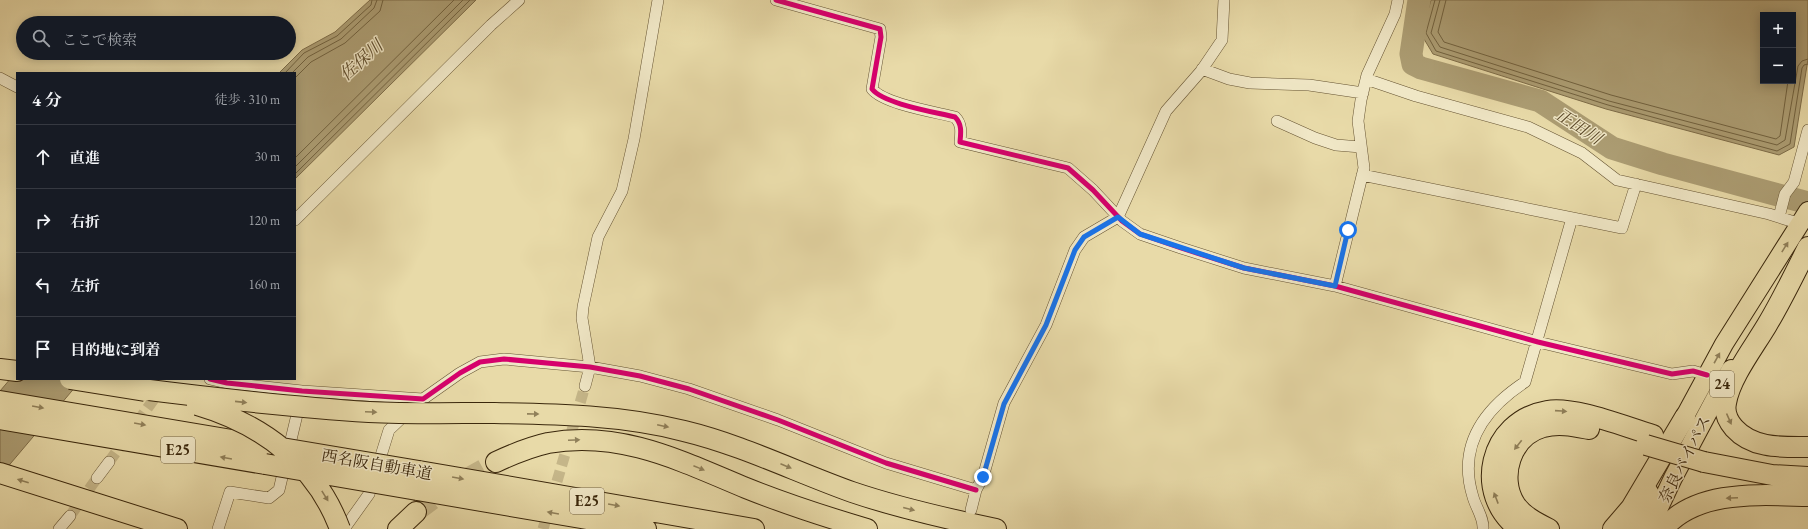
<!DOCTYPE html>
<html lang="ja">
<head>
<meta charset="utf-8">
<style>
	body { margin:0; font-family:"EB Garamond","Noto Serif JP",serif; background:#20242c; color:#f1f3f6 }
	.controls { position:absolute; right:12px; top:12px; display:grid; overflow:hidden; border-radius:0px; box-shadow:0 2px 10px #0003 }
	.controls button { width:36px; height:36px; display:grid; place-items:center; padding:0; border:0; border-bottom:1px solid #363941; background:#171b24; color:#f1f3f6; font:20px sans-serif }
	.stop { position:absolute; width:12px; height:12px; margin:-9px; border:3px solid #1a73e8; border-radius:50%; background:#fff }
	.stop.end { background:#1a73e8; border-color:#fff; box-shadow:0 1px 4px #0008 }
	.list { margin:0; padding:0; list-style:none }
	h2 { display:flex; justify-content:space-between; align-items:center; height:52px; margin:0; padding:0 16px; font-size:17px }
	h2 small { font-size:13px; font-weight:400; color:#9ea1a6 }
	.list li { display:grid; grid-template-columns:26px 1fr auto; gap:12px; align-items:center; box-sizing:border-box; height:64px; padding:0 16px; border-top:1px solid #363941 }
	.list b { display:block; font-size:15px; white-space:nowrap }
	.list em { font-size:13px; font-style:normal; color:#9ea1a6 }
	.icon { flex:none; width:22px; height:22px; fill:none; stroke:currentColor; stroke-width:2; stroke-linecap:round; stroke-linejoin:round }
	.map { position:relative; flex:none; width:1808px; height:529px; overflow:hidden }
	.search { position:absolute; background:#171b24; box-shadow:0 2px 10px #0003; left:16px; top:16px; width:280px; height:44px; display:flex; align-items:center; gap:10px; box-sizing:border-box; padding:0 14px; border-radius:22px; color:#9ea1a6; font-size:15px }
	.panel { position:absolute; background:#171b24; box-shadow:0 2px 10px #0003; left:16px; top:72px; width:280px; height:308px; border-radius:0px }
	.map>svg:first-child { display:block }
	.water { fill:#ac9d73; stroke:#7e6d49; fill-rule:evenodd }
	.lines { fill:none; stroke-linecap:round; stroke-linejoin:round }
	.shore { stroke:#72623f; stroke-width:1 }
	.river { stroke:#ac9d73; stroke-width:23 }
	.minor-tunnel { stroke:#c5b689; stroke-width:11; stroke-dasharray:11 5.5; stroke-linecap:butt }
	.motorway-tunnel { stroke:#c5b689; stroke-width:20; stroke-dasharray:20 10; stroke-linecap:butt }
	.minor-casing { stroke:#655332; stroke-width:12 }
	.trunk-casing { stroke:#39260b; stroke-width:20 }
	.motorway-casing { stroke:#39260b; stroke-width:22 }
	.minor { stroke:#f0e7c6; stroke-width:11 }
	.trunk { stroke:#e8daa8; stroke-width:18 }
	.motorway { stroke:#e8daa8; stroke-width:20 }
	.motorway-bridge-casing { stroke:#39260b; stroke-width:22; stroke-linecap:butt }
	.motorway-bridge { stroke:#e8daa8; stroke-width:20 }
	.cycleway-casing { stroke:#f0e7c6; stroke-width:8 }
	.cycleway { stroke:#d6006c; stroke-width:5 }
	.oneway { fill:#90805a }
	.route { stroke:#1a73e8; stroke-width:5 }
	.labels { text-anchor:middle; stroke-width:3; stroke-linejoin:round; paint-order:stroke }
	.shield { fill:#f0e7c6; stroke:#706043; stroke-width:1 }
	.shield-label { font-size:15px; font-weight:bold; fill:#39260b }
	.street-label { font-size:16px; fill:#39260b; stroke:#f0e7c6 }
	.water-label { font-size:17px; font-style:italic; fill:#5c4a2a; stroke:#f0e7c6 }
</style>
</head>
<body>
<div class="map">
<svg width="1808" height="529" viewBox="0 0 1808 529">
	<rect width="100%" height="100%" fill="#e8daa8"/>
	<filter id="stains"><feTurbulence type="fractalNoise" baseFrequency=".005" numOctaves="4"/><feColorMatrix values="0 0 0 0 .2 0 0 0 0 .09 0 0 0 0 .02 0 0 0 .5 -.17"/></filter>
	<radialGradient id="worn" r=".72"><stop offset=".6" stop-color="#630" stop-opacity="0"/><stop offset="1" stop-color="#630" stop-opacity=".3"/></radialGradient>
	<!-- water -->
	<path class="water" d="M370,0H476L295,179V73H279L302,50L335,32Z
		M1431,0H1808V59L1794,147L1779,155L1606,109L1433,54L1421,34ZM1763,15H1793V81H1763Z
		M17,371V379H82L0,476V391Z"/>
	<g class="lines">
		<!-- shore -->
		<path class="shore" d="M1435,0L1426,33L1436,51L1608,105L1777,151L1790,144L1802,68L1804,65L1808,64
			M1440,0L1431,33L1440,47L1609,101L1777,145L1785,140L1798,66L1802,61L1808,59
			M1446,0L1438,32L1444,42L1611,95L1776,139L1780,136L1788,81
			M285,73L304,53L337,36L371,5L372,0
			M292,73L308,57L341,39L374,8L377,0
			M295,78L311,62L345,43L380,11L383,0
			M295,158L454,0
			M295,167L463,0
			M295,174L470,0"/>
		<!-- river -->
		<path class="river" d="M1419,0L1411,54L1413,64L1421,68L1540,101L1612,148L1663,164L1808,203"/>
		<!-- minor-tunnel -->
		<path class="minor-tunnel" d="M109,462L154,399
			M70,516L97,478
			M543,529L585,386"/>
		<!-- motorway-tunnel -->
		<path class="motorway-tunnel" d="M416,512L447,489L496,462"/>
		<defs>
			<path id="minor" d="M776,0L880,29L881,37L872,89C884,104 935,112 955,117C962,124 961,132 960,142L1068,168L1093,190L1122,221L1140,234L1181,248L1244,268L1335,286L1538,342L1672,374L1693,371L1707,375
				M1202,69L1229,79L1250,83L1309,85L1363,93
				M0,78L17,87
				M1366,79L1416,96L1528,127L1582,153L1617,180L1769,214L1791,221L1805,223
				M1277,121L1315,138L1336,145L1361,147
				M1362,175L1622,228L1636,184
				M1779,217L1785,194L1794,182L1808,130
				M295,220L491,25L519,0
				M1335,286L1364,168L1358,121L1361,100L1367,75L1395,14L1398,0
				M210,379L227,383L302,391L423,399L460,373L480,362L504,359L590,367L640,376L689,389L778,420L886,463L976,490
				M585,386L590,367L582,318L583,307L598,237L622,191L634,139L658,0
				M97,478L109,462
				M971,510L976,490L983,477L1004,403L1046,325L1075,250L1084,237L1118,217L1166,111L1201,71L1222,40L1224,0
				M59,529L70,516
				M218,529L230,492L269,498L279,490L300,402
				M344,529L369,494L389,430L407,413
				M1483,529C1484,518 1476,508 1473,497C1457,446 1484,409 1525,382L1572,218"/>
			<path id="trunk" d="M1678,429L1724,344L1808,211
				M1633,529L1649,492
				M1649,529L1673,478L1731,369"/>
			<path id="motorway" d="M1808,247C1795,273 1782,300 1767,325C1754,347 1730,378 1726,403C1724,412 1728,421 1734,428C1753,449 1782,447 1808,447
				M0,369L17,371
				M0,401L267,446
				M494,413C558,414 622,415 684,431C742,445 796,472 852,492C899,508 948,519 996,529
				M0,419L265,464
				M496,462C513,454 530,447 548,443C620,430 681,461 746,488C786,504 826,517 867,529
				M1704,462L1772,475L1808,477
				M419,471L754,529
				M0,473L177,529
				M417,490L646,529
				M398,529L416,512
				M1519,529C1472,494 1489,421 1547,411C1575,406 1625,427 1653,435
				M1549,529C1537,523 1523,516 1515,504C1498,477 1511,436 1543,427C1559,423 1573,426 1589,429
				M1613,529L1631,508L1685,417
				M1663,529C1697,489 1760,495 1808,496"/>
		</defs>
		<!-- minor casing -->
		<use href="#minor" class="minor-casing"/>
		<!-- trunk casing -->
		<use href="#trunk" class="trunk-casing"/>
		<!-- motorway casing -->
		<use href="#motorway" class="motorway-casing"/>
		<!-- minor -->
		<use href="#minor" class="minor"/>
		<!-- trunk -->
		<use href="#trunk" class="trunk"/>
		<!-- motorway -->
		<use href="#motorway" class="motorway"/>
		<defs>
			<path id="motorway-bridge" d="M70,379L145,391
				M133,388C212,398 290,407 369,412C411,414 453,413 494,413
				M197,405C262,424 316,464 340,529
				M1646,445L1704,462
				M282,448L419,471
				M265,464L417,490"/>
		</defs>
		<!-- motorway-bridge casing -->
		<use href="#motorway-bridge" class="motorway-bridge-casing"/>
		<!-- motorway-bridge -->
		<use href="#motorway-bridge" class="motorway-bridge"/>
		<defs>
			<path id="cycleway" d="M776,0L880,29L881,37L872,89C884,104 935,112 955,117C962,124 961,132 960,142L1068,168L1093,190L1122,221L1140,234L1181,248L1244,268L1335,286L1538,342L1672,374L1693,371L1707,375
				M210,379L227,383L302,391L423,399L460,373L480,362L504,359L590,367L640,376L689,389L778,420L886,463L976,490"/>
		</defs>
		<!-- cycleway casing -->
		<use href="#cycleway" class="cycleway-casing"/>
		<!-- cycleway -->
		<use href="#cycleway" class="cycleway"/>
	</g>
	<!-- one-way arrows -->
	<defs><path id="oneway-solid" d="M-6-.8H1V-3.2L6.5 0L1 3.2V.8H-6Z"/></defs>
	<g class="oneway">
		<use href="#oneway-solid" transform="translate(1785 247) rotate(-58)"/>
		<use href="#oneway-solid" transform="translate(1717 358) rotate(-61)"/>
		<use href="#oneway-solid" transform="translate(241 402) rotate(6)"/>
		<use href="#oneway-solid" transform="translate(38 407) rotate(10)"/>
		<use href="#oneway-solid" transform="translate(1561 411) rotate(4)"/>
		<use href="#oneway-solid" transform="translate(371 412) rotate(2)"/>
		<use href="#oneway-solid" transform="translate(533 414) rotate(1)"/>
		<use href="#oneway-solid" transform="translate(1729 419) rotate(66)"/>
		<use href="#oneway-solid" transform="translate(140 424) rotate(10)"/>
		<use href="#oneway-solid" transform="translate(663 426) rotate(12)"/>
		<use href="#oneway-solid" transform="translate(574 440) rotate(-3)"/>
		<use href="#oneway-solid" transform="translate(1518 445) rotate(128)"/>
		<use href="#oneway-solid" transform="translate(226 458) rotate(-170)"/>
		<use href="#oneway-solid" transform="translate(786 466) rotate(23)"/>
		<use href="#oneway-solid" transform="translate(699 468) rotate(22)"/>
		<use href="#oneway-solid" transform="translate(458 478) rotate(10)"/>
		<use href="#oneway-solid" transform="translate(23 481) rotate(-162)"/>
		<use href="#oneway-solid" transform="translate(325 496) rotate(58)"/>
		<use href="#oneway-solid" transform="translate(1496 498) rotate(-111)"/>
		<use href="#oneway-solid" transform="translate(1732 498) rotate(177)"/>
		<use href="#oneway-solid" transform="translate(614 505) rotate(10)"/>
		<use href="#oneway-solid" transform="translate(909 509) rotate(14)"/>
		<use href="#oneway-solid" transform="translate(553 513) rotate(-170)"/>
	</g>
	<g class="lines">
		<!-- route -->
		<path class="route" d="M983,477L1004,404L1046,325L1075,250L1084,237L1118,217L1140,234L1244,268L1335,286L1348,230"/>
	</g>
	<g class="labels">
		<!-- shield labels -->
		<g class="shield">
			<rect x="1710" y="371" width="24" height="26" rx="3"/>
			<rect x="161" y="437" width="34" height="26" rx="3"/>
			<rect x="570" y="488" width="34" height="26" rx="3"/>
		</g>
		<g class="shield-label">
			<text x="1722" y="389">24</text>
			<text x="178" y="455">E25</text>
			<text x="587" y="506">E25</text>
		</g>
		<!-- street labels -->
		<g class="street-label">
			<text transform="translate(1684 459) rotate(-63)" y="6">奈良バイパス</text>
			<text transform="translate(377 464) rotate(10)" y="6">西名阪自動車道</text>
		</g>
		<!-- water labels -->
		<g class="water-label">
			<text transform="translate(361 60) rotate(-42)" y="6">佐保川</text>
			<text transform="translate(1579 126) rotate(33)" y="6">正田川</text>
		</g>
	</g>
	<rect width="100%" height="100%" filter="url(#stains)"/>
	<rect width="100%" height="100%" fill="url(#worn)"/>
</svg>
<div class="controls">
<button>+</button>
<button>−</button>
</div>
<div class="stop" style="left:1348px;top:230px"></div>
<div class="stop end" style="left:983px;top:477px"></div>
<div class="search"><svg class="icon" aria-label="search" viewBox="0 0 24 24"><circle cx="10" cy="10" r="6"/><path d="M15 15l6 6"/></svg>ここで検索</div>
<section class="panel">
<h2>4 分<small>徒歩 · 310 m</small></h2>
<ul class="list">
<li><svg class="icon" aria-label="ahead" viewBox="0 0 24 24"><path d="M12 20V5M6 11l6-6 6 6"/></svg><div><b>直進</b></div><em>30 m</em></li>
<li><svg class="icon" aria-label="right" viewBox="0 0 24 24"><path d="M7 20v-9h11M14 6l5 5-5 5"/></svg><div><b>右折</b></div><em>120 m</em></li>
<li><svg class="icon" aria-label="left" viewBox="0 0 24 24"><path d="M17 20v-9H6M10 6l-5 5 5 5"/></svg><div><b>左折</b></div><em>160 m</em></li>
<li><svg class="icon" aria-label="arrive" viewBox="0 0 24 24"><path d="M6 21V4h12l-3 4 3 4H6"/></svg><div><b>目的地に到着</b></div></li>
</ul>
</section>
</div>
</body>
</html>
